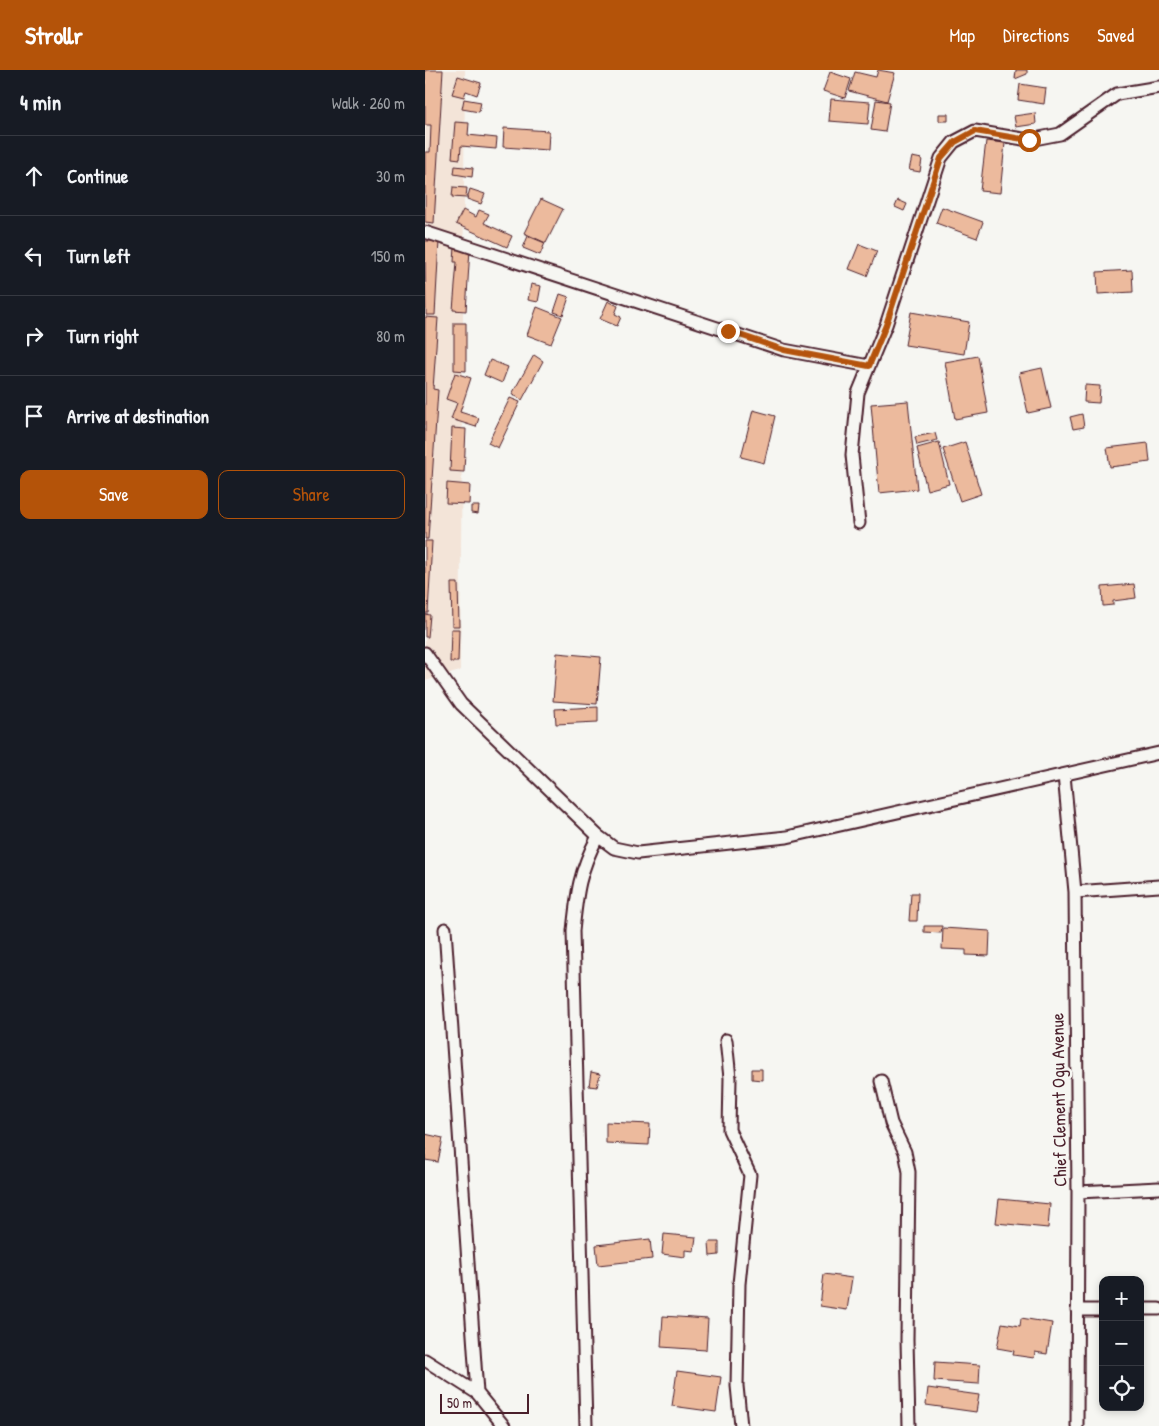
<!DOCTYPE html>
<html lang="en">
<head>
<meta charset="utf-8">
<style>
	body { margin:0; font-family:"Patrick Hand",sans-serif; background:#20242c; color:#f1f3f6 }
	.controls { position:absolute; right:15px; bottom:15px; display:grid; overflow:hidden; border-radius:10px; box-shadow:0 2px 8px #0003 }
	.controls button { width:45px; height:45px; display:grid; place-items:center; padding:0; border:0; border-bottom:1px solid #363941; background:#171b24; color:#f1f3f6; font:25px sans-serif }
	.scale { position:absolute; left:15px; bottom:12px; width:89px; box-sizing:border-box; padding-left:5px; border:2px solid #4a1f2b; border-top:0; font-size:14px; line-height:18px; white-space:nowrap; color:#4a1f2b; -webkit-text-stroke:4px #f6f6f2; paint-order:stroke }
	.stop { position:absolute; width:15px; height:15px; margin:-11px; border:4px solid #b45309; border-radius:50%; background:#fff }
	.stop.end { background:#b45309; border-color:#fff; box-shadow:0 1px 5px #0008 }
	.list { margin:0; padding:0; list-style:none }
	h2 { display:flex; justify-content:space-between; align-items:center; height:65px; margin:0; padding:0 20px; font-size:21px }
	h2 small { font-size:16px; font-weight:400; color:#9ea1a6 }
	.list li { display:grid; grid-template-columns:32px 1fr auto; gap:15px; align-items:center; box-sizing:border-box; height:80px; padding:0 20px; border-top:1px solid #363941 }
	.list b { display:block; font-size:19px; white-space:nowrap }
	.list em { font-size:16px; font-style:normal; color:#9ea1a6 }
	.actions { display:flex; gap:10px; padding:15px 20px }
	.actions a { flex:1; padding:11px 0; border:1px solid #b45309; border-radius:10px; text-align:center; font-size:18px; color:#b45309 }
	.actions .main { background:#b45309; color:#fff }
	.icon { flex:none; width:28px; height:28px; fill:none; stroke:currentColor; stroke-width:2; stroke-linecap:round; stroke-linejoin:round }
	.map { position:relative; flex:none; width:734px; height:1356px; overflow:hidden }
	header { display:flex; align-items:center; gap:30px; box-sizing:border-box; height:70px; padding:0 25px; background:#b45309; color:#fff }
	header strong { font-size:24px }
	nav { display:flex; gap:28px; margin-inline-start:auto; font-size:18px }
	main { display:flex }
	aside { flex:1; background:#171b24 }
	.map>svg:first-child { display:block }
	.built { fill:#f3e4d8 }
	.building { fill:#ecba9d; stroke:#4a1f2b }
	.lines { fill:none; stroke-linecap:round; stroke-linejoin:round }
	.minor-casing { stroke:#4a1f2b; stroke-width:15 }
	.minor { stroke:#f6f6f2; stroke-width:11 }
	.route { stroke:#b45309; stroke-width:6 }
	.labels { text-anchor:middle; stroke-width:5; stroke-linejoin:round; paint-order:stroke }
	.street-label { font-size:18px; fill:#4a1f2b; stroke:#f6f6f2 }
</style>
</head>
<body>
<header>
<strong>Strollr</strong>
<nav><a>Map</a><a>Directions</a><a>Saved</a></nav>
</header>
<main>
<aside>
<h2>4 min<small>Walk · 260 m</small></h2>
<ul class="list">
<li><svg class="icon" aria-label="ahead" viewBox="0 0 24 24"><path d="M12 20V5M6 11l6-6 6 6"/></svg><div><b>Continue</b></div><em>30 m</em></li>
<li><svg class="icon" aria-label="left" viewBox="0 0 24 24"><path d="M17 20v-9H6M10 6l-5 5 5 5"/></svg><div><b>Turn left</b></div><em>150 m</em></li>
<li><svg class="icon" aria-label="right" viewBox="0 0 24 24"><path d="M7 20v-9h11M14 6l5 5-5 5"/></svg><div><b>Turn right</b></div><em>80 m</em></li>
<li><svg class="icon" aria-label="arrive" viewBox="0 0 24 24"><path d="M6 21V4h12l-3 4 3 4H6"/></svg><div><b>Arrive at destination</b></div></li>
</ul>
<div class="actions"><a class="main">Save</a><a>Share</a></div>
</aside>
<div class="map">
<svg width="734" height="1356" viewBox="0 0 734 1356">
	<rect width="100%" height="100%" fill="#f6f6f2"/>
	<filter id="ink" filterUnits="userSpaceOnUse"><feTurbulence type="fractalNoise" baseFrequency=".02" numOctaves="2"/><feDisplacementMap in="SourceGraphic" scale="10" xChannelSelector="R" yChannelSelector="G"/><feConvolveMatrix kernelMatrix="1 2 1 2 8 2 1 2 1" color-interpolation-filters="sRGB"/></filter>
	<g filter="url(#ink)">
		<!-- built -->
		<path class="built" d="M0,0H40L35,601L0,611Z"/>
		<!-- building -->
		<path class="building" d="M0,0H18L9,153L0,152V82H5L6,55H0Z
			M453,0L470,3L462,31L424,21L430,2L451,7Z
			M591,0H602V4L590,9Z
			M405,2L426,9L420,28L398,21Z
			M33,6L56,13L52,25L41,21L39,27L27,24Z
			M595,14L621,18L619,34L593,30Z
			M39,29L56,32L54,42L37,39Z
			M406,29L445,32L443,54L404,51Z
			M451,30L465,32L460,62L446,60Z
			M610,43L611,54L591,57L589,46Z
			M514,44H523V51H514Z
			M30,52L44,53L43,65L72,68L71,79L36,76L35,89L27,88Z
			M79,58L124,61L123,80L78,77Z
			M561,71L580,73L575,123L555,121Z
			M487,87L497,89L495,102L484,100Z
			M30,96L48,98L47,107L29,104Z
			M28,117L42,118L41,128L27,127Z
			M45,119L60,124L56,134L42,129Z
			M116,129L138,139L121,173L99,163Z
			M473,130L482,134L479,141L470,137Z
			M517,137L558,152L552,168L511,153Z
			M38,140L51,147L54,140L64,144L59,153L87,166L82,177L31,154Z
			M103,166L120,173L115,185L98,178Z
			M0,171H14L10,245H1Z
			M434,174L452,181L442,206L424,199Z
			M30,177L45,179L41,241L28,240L32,192H29Z
			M707,200L708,222L673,224L672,202Z
			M106,214L116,216L113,232L103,230Z
			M135,224L144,227L138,245L129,242Z
			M183,231L193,236L190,244L196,247L192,256L175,249Z
			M112,237L137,247L126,274L102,265Z
			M486,242L544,252L539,284L480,275Z
			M0,247L13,248L8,319L13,320L3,469H0Z
			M29,253H41V301L29,300Z
			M109,285L118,291L97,330L87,324Z
			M553,286L563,343L530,349L520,292Z
			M65,290L83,297L77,313L59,305Z
			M617,298L626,338L603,343L594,303Z
			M30,303L46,308L35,342L54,348L51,357L26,349L32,333L21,329Z
			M660,315L675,316L674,333L659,332Z
			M85,328L95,332L73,378L63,373Z
			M483,331L492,419L454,423L446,334Z
			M328,340L350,346L339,393L316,387Z
			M657,344L659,357L648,359L645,347Z
			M27,358L41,359L39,402L25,401Z
			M510,363L512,370L492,375L490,367Z
			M514,372L524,414L502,420L492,378Z
			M540,372L556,424L535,431L518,379Z
			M723,373L725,392L685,397L682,378Z
			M22,413L45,415L44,434L21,433Z
			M46,436H54L53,444L46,443Z
			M0,471H7L3,543H0Z
			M26,513H33L34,556H27Z
			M709,514L711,528L688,531V535L678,536L677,517Z
			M0,544L5,545L3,567H0Z
			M26,559H34L33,592H25Z
			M132,583L176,587L172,634L128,631Z
			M173,637V652L131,654L130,639Z
			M486,823H493L492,851H484Z
			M499,856H517L516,863L499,862Z
			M518,858L565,861L564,886L541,885V880L517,879Z
			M327,999H337V1010L327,1009Z
			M166,1002L175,1004L172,1017L164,1016Z
			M181,1052L225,1054L224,1075L181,1073Z
			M0,1064L18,1068L13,1092L0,1090Z
			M574,1129L625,1134L623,1158L571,1153Z
			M239,1164L271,1167L269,1181L260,1180V1187L237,1184Z
			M225,1169L227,1189L173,1195L171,1175Z
			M284,1172H294V1185L285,1186Z
			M399,1204L427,1208L422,1240L395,1236Z
			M238,1246L283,1249L281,1280L236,1277Z
			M596,1248L627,1253L622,1284L610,1282L609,1288L588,1285L589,1281L572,1278L577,1253L595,1256Z
			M510,1292L555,1295L554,1314L509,1311Z
			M252,1301L296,1307L291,1342L247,1336Z
			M503,1318L554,1325L551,1342L501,1335Z"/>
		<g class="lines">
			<defs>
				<path id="minor" d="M0,162L359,280L444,296
					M434,453L427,385L433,323L461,255L516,88L529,72L550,61L604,70L635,64L692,24L734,17
					M0,583L36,634L173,766L189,778L213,783L362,767L734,683
					M639,705L650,822L653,1122L652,1356
					M650,822L734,816
					M20,859L52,1323
					M301,970L305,1008L304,1060L325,1105L314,1214L312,1316L316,1356
					M456,1011L466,1053L480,1082L484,1102L482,1270L484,1356
					M653,1122L734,1118
					M715,1239H734
					M652,1240H678
					M0,1290L52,1323L79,1356
					M161,1356L148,861C152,822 154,802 173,766"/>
			</defs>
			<!-- minor casing -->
			<use href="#minor" class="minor-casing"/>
			<!-- minor -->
			<use href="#minor" class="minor"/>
		</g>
	</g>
	<g class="lines" filter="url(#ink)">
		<!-- route -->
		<path class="route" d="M303,261L359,280L444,296L461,255L516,88L530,72L550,61L604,70"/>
	</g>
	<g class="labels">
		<!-- street labels -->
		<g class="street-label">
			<text transform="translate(634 1030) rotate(-91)" y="6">Chief Clement Ogu Avenue</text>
		</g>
	</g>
</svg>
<div class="controls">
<button>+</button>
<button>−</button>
<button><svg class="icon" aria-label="locate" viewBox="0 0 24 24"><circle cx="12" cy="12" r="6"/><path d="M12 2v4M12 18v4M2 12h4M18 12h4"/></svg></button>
</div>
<div class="scale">50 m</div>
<div class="stop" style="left:604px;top:70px"></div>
<div class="stop end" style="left:303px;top:261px"></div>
</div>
</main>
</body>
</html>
